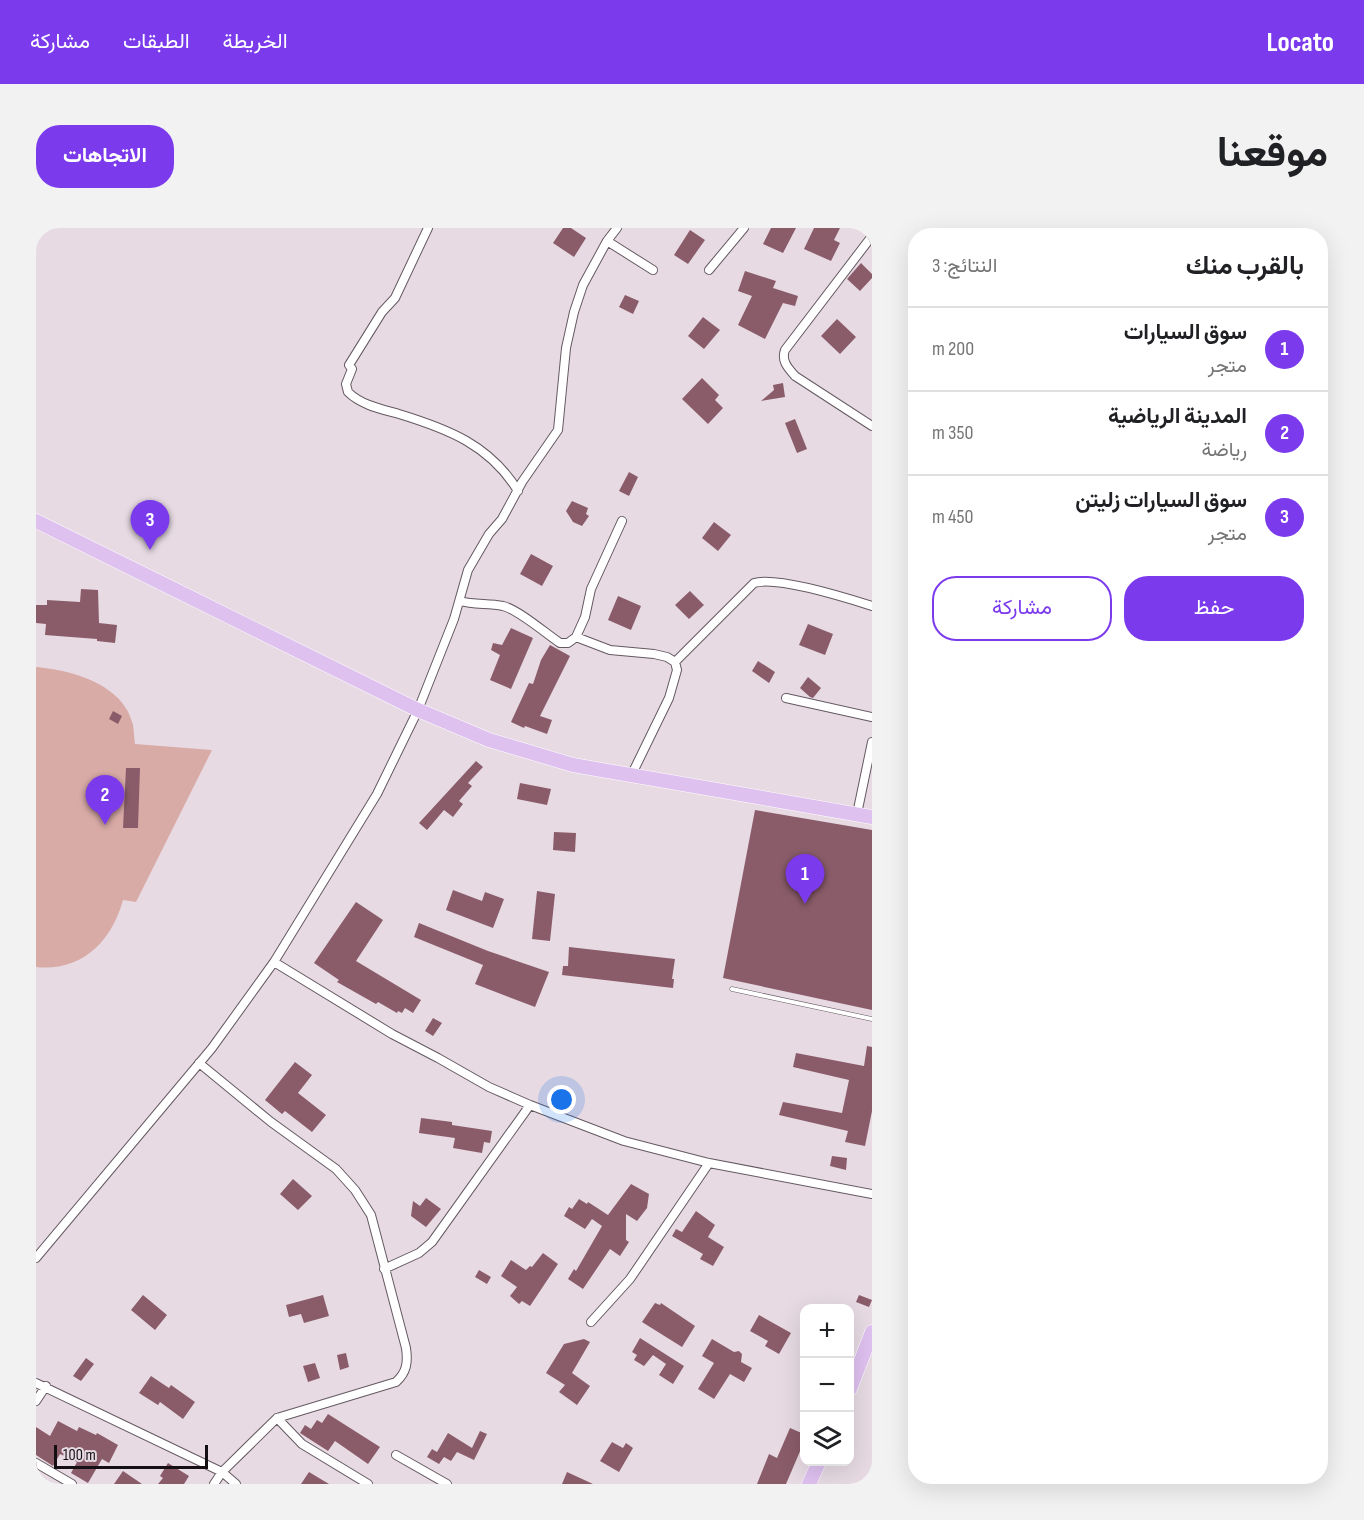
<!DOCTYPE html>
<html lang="ar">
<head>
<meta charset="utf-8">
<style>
	body { margin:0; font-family:"Sofia Sans Condensed",Vazirmatn,sans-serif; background:#f2f2f2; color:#202124; direction:rtl }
	.controls { position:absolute; right:18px; bottom:18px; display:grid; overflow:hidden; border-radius:12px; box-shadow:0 6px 24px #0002 }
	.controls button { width:54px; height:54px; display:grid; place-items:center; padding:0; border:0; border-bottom:2px solid #e0e0e0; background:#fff; color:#202124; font:30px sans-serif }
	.scale { position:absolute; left:18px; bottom:15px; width:154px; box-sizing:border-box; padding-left:6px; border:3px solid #130f12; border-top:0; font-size:16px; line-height:21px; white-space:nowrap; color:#130f12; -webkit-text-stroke:4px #e7dae3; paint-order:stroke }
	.you { position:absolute; left:526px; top:872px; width:21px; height:21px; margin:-15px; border:4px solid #fff; border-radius:50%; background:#1a73e8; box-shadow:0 0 0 9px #1a73e833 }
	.badge { display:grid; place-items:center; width:39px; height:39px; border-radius:50%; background:#7c3aed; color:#fff; font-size:20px; font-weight:700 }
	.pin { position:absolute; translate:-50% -50px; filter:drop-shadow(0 2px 3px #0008) }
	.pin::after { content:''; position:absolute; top:32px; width:21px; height:18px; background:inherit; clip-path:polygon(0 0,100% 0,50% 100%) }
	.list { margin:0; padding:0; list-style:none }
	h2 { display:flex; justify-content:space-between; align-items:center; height:78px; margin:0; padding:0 24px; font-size:26px }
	h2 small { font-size:20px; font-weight:400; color:#757577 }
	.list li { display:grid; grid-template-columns:39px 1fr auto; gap:18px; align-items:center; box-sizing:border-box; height:84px; padding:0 24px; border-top:2px solid #e0e0e0 }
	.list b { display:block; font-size:22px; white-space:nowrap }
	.list p { margin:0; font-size:20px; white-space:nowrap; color:#757577 }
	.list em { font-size:20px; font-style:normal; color:#757577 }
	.actions { display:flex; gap:12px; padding:18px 24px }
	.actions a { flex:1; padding:14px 0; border:2px solid #7c3aed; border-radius:24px; text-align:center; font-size:21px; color:#7c3aed }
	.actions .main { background:#7c3aed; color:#fff }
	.icon { flex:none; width:33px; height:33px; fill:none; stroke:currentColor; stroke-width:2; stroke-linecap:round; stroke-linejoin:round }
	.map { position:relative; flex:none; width:836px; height:1256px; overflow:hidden; direction:ltr; border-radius:24px }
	header { display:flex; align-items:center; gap:36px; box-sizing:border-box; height:84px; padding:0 30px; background:#7c3aed; color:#fff }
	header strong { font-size:28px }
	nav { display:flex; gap:33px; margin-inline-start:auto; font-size:21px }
	.intro { display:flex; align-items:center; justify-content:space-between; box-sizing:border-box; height:144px; padding:0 36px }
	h1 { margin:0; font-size:42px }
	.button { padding:15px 27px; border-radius:24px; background:#7c3aed; color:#fff; font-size:21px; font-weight:700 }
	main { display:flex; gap:36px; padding:0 36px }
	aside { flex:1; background:#fff; border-radius:24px; box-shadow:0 6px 24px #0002 }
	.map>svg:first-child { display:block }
	.green { fill:#d9aba7 }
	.building { fill:#8a5c69 }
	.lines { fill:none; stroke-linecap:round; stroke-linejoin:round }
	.lane-casing { stroke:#645961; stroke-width:5 }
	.street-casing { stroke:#645961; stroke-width:10 }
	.primary-casing { stroke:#fff; stroke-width:15 }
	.lane { stroke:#fff; stroke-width:4 }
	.street { stroke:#fff; stroke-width:8 }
	.primary { stroke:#dfc1f0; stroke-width:14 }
</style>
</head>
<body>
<header>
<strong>Locato</strong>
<nav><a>الخريطة</a><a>الطبقات</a><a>مشاركة</a></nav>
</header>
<div class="intro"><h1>موقعنا</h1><a class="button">الاتجاهات</a></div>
<main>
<aside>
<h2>بالقرب منك<small>النتائج: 3</small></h2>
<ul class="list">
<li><span class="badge">1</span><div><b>سوق السيارات</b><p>متجر</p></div><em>200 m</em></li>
<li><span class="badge">2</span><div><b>المدينة الرياضية</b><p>رياضة</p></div><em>350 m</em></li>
<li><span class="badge">3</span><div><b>سوق السيارات زليتن</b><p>متجر</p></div><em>450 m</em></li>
</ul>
<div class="actions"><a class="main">حفظ</a><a>مشاركة</a></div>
</aside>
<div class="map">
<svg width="836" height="1256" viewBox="0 0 836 1256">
	<rect width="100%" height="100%" fill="#e7dae3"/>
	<!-- green -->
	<path class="green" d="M0,439C35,442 88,456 97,497C98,503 98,510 99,516L176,522L100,674L87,672C76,713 46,744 0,739Z"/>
	<!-- building -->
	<path class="building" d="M527,0H535L550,10L538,29L517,15Z
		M735,0H760L747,25L727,16Z
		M778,0H804L798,12L804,15L795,33L768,21Z
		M654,2L669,12L652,36L638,27Z
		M825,35L836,46V50L824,63L811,51Z
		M709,43L740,53L737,60L762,68L759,78L747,75L729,111L702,97L716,68L702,63Z
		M589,67L603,73L597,86L583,79Z
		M667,89L684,102L668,121L652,108Z
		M801,91L820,109L804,126L785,108Z
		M666,150L683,167L679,172L687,180L672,196L646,171Z
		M747,155L749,169L725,173L738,162L737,157Z
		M759,191L771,221L761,225L749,195Z
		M593,244L602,249L593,268L583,263Z
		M536,273L552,280L550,286L553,288L546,298L537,294L530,283Z
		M678,294L695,307L682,323L666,310Z
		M495,326L517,338L506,358L484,346Z
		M45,361L62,362L63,395L81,397L79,415L61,413V411L9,407L10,396L0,395V377H11V372L44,374Z
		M654,363L668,377L653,391L639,377Z
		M582,368L605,378L595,402L572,392Z
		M772,396L797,406L789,427L763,417Z
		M475,400L497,410L475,461L454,452L464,427L455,422L457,415L466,417Z
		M514,417L534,428L504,488L516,492L511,506L489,498L488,500L475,494L493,455L497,456L505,432Z
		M722,433L739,444L733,455L716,443Z
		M772,449L785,460L777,470L774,469L764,460Z
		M77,483L86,488L82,496L73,491Z
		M440,533L447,539L432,555L436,558L423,573L427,576L417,589L408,582L391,602L383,595Z
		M90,540H104L102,600H87Z
		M484,555L515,561L511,577L481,571Z
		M719,582L836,602V782L687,750Z
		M518,604L540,605L539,624L517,622Z
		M417,662L446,673L449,664L468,671L457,700L410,682Z
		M501,663L519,666L514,713L496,711Z
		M320,674L347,692L320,733L385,772L377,785L369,780L366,785L362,783L361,785L342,774L340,776L301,754L303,752L278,735Z
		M383,695L452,723L513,744L499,779L439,756L447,737L378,709Z
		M533,719L639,731L636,751H638L637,760L526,747L527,738H532Z
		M397,790L406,795L397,808L389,803Z
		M831,818L836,819V883L829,918L809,914L812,903L743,887L747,874L806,885L813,852L757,839L760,825L828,838Z
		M259,834L276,847L262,865L290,887L276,904L249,883L246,886L229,872Z
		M385,890L416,894V897L456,903L454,915L448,914L446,925L417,920L419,910L383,905Z
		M796,928L811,930L810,942L794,938Z
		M257,951L276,968L262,982L244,966Z
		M595,956L613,966L611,980L601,993L590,986V1012L593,1014L584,1028L574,1021L547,1061L532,1051L538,1041L540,1043L566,998L556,991L549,1001L528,988L533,979L536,981L543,971L551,976L552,974L572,987Z
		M390,970L405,981L390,999L375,988L377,973L384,978Z
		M660,983L679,997L672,1009L688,1019L677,1038L664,1031L667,1026L636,1008L640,1001L646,1004Z
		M507,1025L522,1036L494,1078L486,1073L483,1076L474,1068L481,1059L465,1048L475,1032L490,1042L494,1038L496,1039Z
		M443,1042L455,1049L451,1056L439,1049Z
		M107,1067L131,1087L119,1102L95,1082Z
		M287,1067L293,1088L268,1095L265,1086L253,1089L250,1077Z
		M823,1067L836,1072L833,1079L820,1074Z
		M619,1075L624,1077L625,1075L659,1098L646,1119L606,1094Z
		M723,1087L755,1105L743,1126L729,1118L732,1113L714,1103Z
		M604,1110L648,1138L637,1156L623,1147L630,1136L617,1127L608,1138L598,1132L601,1127L596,1124Z
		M548,1111L554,1114L536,1145L554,1158L541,1177L523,1164L529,1157L510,1145L528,1116Z
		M676,1111L698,1124L703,1123L706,1126L705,1134L716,1140L708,1154L694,1146L678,1171L662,1161L678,1135L666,1128Z
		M310,1125L313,1139L304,1142L301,1127Z
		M50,1130L58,1136L45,1153L37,1148Z
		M279,1135L284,1150L272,1154L267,1138Z
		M115,1148L133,1160L135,1157L159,1174L147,1191L124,1174L122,1177L103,1165Z
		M292,1186L344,1219L332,1236L299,1213L292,1223L264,1205L269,1197L275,1201L281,1192L286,1195Z
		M22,1193L41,1203L43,1199L60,1207L61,1205L82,1217L73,1235L66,1231L52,1255L35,1245L41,1234L24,1226L17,1238L0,1227V1199L14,1208Z
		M754,1200L768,1206V1214L750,1256H721L733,1226L741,1230Z
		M444,1203L451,1206L438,1232L421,1224L415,1233L408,1229L403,1236L391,1229L396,1221L401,1224L412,1205L436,1220Z
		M576,1214L587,1220L590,1215L597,1220L583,1244L564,1233Z
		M132,1235L153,1248L148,1256H122L127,1250L124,1248Z
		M87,1243L106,1256H78Z
		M273,1244L293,1256H265Z
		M531,1244L557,1256H526Z"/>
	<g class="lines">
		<defs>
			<path id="lane" d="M696,761L836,791"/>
			<path id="street" d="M392,0L359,70L346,84L313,137L316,141L310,156L312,164C325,177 345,181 363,186C412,201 454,217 482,263
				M836,8L749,122C745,133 752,140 759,148L836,198
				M571,13L617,42
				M673,42L708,0
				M424,373C438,377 452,375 467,378C483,382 509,405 524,415H532L540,409L549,389L555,361L586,293
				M540,409L574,422L618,426L631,429L639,434L641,442L633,470L595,548
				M639,434L718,355C742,348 811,370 836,378
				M750,470L836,489
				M821,586L836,514
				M238,734L356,806L402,830L453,859L494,877L588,913L673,935L836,966
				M163,835L235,894L300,941L319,962L335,987L370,1120C372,1134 371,1144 360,1154L241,1190L186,1244L178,1256
				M0,1030L176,820L238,734L341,566L382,482L418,391L432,342L453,306L466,291L486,254L522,202L530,120L538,84L547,57L571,13L581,0
				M348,1041L383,1025L396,1014L494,877
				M555,1094L594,1051L673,935
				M0,1155L186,1244L200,1256
				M0,1173L10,1158
				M241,1190L266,1216L332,1256
				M360,1227L411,1256
				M0,1235L36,1256"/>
			<path id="primary" d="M0,293L382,482L453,512L537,537L836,589
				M814,1161L836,1104
				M773,1256L783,1234"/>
		</defs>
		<!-- lane casing -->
		<use href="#lane" class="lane-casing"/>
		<!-- street casing -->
		<use href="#street" class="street-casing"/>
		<!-- primary casing -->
		<use href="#primary" class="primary-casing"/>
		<!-- lane -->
		<use href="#lane" class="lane"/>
		<!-- street -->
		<use href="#street" class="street"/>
		<!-- primary -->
		<use href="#primary" class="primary"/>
	</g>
</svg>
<div class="controls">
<button>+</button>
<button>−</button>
<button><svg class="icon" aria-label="layers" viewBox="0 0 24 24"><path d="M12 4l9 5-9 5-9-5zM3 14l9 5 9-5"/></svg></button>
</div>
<div class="scale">100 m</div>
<div class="you"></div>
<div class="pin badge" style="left:769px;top:676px">1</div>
<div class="pin badge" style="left:69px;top:597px">2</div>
<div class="pin badge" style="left:114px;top:322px">3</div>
</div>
</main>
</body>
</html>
